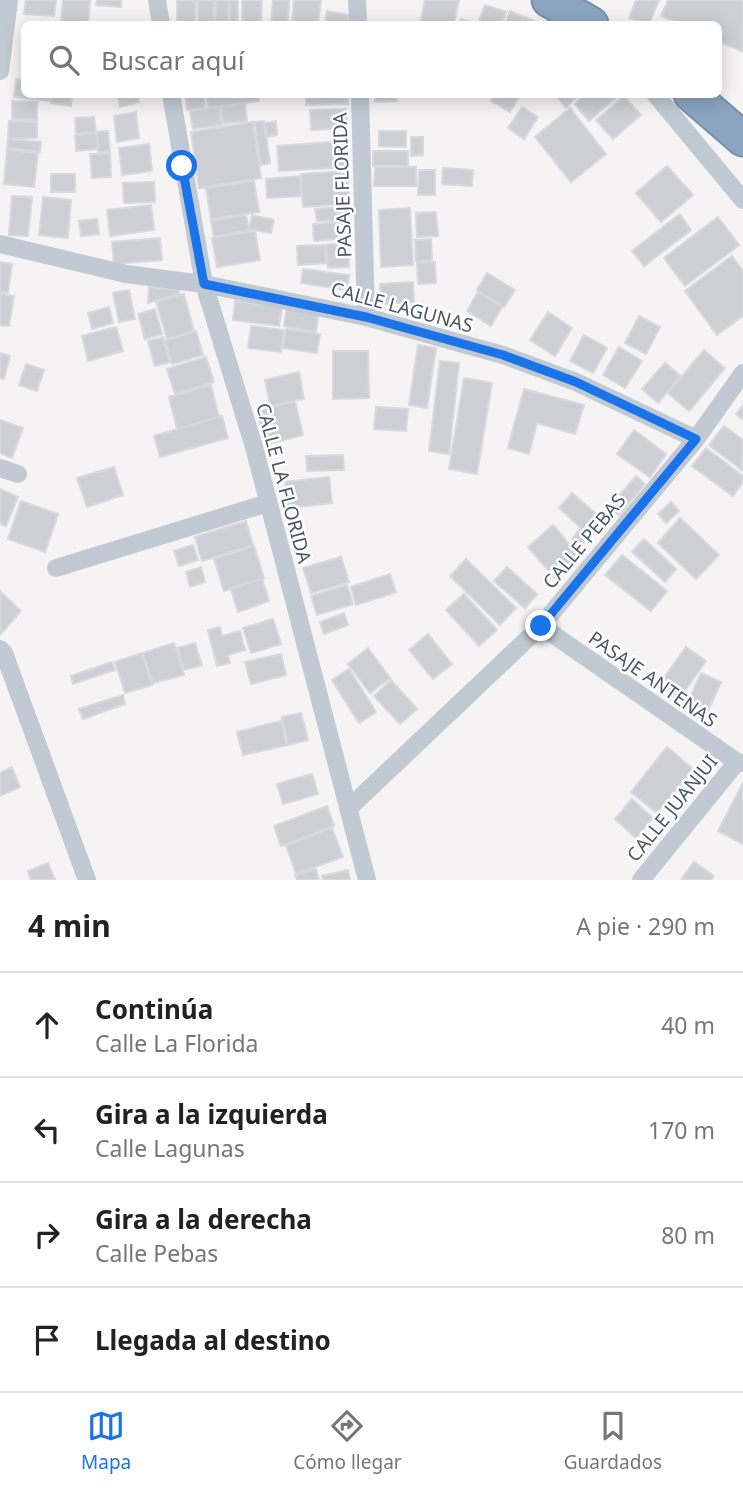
<!DOCTYPE html>
<html lang="es">
<head>
<meta charset="utf-8">
<style>
	body { margin:0; font-family:"Noto Sans",sans-serif; background:#f2f2f2; color:#222 }
	.stop { position:absolute; width:21px; height:21px; margin:-16px; border:5px solid #1a73e8; border-radius:50%; background:#fff }
	.stop.end { background:#1a73e8; border-color:#fff; box-shadow:0 2px 7px #0008 }
	.list { margin:0; padding:0; list-style:none }
	h2 { display:flex; justify-content:space-between; align-items:center; height:91px; margin:0; padding:0 28px; font-size:30px }
	h2 small { font-size:23px; font-weight:400; color:#767676 }
	.list li { display:grid; grid-template-columns:46px 1fr auto; gap:21px; align-items:center; box-sizing:border-box; height:105px; padding:0 28px; border-top:2px solid #e0e0e0 }
	.list b { display:block; font-size:26px; white-space:nowrap }
	.list p { margin:0; font-size:23px; white-space:nowrap; color:#767676 }
	.list em { font-size:23px; font-style:normal; color:#767676 }
	.icon { flex:none; width:38px; height:38px; fill:none; stroke:currentColor; stroke-width:2; stroke-linecap:round; stroke-linejoin:round }
	.map { position:relative; flex:none; width:743px; height:880px; overflow:hidden }
	.search { position:absolute; background:#fff; box-shadow:0 4px 18px #0003; left:21px; right:21px; top:21px; height:77px; display:flex; align-items:center; gap:18px; box-sizing:border-box; padding:0 24px; border-radius:10px; color:#767676; font-size:26px }
	.sheet { height:511px; background:#fff }
	nav { display:flex; justify-content:space-around; align-items:center; box-sizing:border-box; height:98px; border-top:2px solid #e0e0e0; background:#fff; font-size:19px; color:#767676 }
	nav a { display:grid; justify-items:center; gap:4px }
	nav .on { color:#1a73e8 }
	.map>svg:first-child { display:block }
	.building { fill:#cdcfd5; stroke:#d7d9de; stroke-width:2 }
	.lines { fill:none; stroke-linecap:round; stroke-linejoin:round }
	.highway-casing { stroke:#7690ad; stroke-width:37 }
	.street { stroke:#c1cad2; stroke-width:18 }
	.highway { stroke:#8ba5c1; stroke-width:33 }
	.route { stroke:#1a73e8; stroke-width:9 }
	.labels { text-anchor:middle; stroke-width:5; stroke-linejoin:round; paint-order:stroke }
	.street-label { font-size:19px; fill:#4a5661; stroke:#fff }
</style>
</head>
<body>
<div class="map">
<svg width="743" height="880" viewBox="0 0 743 880">
	<rect width="100%" height="100%" fill="#f5f3f3"/>
	<!-- building -->
	<path class="building" d="M26,0H56L54,16L24,14Z
		M63,0H90L88,24H61Z
		M97,0H121V7L96,5Z
		M177,0H196L195,24H177Z
		M198,0H214V24H198Z
		M216,0H229L228,24H215Z
		M230,0H238V24H229Z
		M242,0H262L261,24H242Z
		M273,0H289L288,24H271Z
		M294,0H321L318,24H292Z
		M425,0H459L454,24H420Z
		M636,0H659L649,24L629,18Z
		M668,0H743V52L718,41V24H681L661,16Z
		M485,5L506,12L502,24H478Z
		M327,11L349,15L348,24H325Z
		M510,11L539,23L538,24H505Z
		M461,19L475,23V24H460Z
		M16,79L24,80V94H52L51,101L14,97Z
		M52,94H72L71,106L51,103Z
		M117,94H137L139,102L120,107Z
		M185,94H204L205,108L187,110Z
		M207,94H259V101L208,108Z
		M306,94H348V104L306,105Z
		M375,94H397V101L375,102Z
		M495,94H521L510,112L491,101Z
		M555,94H579L566,108Z
		M586,94H618L619,95L589,121L575,104Z
		M624,96L641,115L613,139L596,120Z
		M12,101L37,102V120L12,119Z
		M245,104L247,121L223,124L221,107Z
		M219,107L222,125L193,129L190,111Z
		M522,107L538,117L524,139L508,128Z
		M570,108L606,154L571,182L535,137Z
		M346,109L347,128L311,130L310,110Z
		M136,112L139,138L117,142L114,116Z
		M94,117L96,132L76,134L75,118Z
		M9,121L37,122V138H8Z
		M264,121L270,163L261,165L254,122Z
		M276,121L277,135L267,137L265,123Z
		M253,122L261,178L199,188L191,132Z
		M108,131L110,151L98,152L97,132Z
		M379,131H406V147L379,146Z
		M97,133L98,149L76,151L75,135Z
		M411,137H423V155L411,156Z
		M8,139L41,142L40,152L7,148Z
		M346,141L347,167L279,171L277,146Z
		M149,144L152,171L122,175L119,148Z
		M7,150L38,153L34,187L4,184Z
		M373,151H408V166H373Z
		M110,153L111,177L92,178L90,154Z
		M667,166L693,195L661,222L636,193Z
		M375,167H416V186H374Z
		M443,168L473,170L472,186L442,184Z
		M419,170H435V195H418Z
		M348,171L349,204L303,207L301,174Z
		M51,174H75V192H51Z
		M300,176L301,196L267,198L266,179Z
		M254,181L259,212L211,219L206,188Z
		M154,182L155,202L124,203L123,183Z
		M12,196L32,197L28,236L9,235Z
		M43,197L71,200L68,238L39,235Z
		M151,205L154,230L110,236L107,210Z
		M345,207L346,220L317,221L315,209Z
		M410,208L413,265L381,267L379,210Z
		M436,212L438,236L417,237L416,213Z
		M680,214L691,230L644,266L632,251Z
		M246,215L249,230L214,237L211,221Z
		M252,215L274,220L271,233L249,229Z
		M718,217L739,245L685,286L664,258Z
		M97,219L99,234L81,236L79,221Z
		M344,222L345,238L314,241L313,224Z
		M255,231L260,260L217,267L212,238Z
		M160,238L162,260L114,264L112,242Z
		M431,239L432,260L416,261L415,240Z
		M348,243L349,267L328,268L326,245Z
		M325,245L326,263L298,265L297,246Z
		M732,256L743,271V316L717,335L685,291Z
		M0,262L12,264L8,293L0,292Z
		M435,262L436,283L418,284L417,263Z
		M303,269L349,275L347,290L301,283Z
		M487,273L515,290L504,307L477,290Z
		M413,282L414,302L381,304L380,284Z
		M149,287L179,290V294L148,303Z
		M129,290L135,319L119,322L113,293Z
		M478,292L502,307L491,326L467,311Z
		M0,294L14,296L9,326L0,325Z
		M184,294L194,331L167,339L156,302Z
		M235,301L282,307L279,326L233,320Z
		M287,306L319,311L316,332L284,326Z
		M109,307L113,323L92,329L88,313Z
		M155,309L162,334L145,339L138,314Z
		M548,312L572,328L555,356L530,340Z
		M639,316L660,327L646,354L625,343Z
		M251,326L284,330L281,352L248,348Z
		M116,327L123,351L88,361L82,336Z
		M286,329L320,334L317,353L283,348Z
		M196,331L203,355L172,364L165,341Z
		M584,335L607,348L593,373L570,361Z
		M163,337L170,362L155,366L148,341Z
		M418,345L436,348L427,408L409,405Z
		M619,347L642,361L625,388L603,375Z
		M704,350L725,368L689,411L668,393Z
		M333,351H368L369,398L333,399Z
		M0,353L10,356L4,379L0,378Z
		M206,357L214,382L175,394L167,369Z
		M440,361L459,363L449,454L429,451Z
		M665,363L681,376L658,403L642,389Z
		M26,364L44,370L37,391L19,385Z
		M299,372L304,399L270,406L265,380Z
		M464,378L492,383L477,474L449,469Z
		M211,385L219,417L177,429L169,397Z
		M524,389L584,405L575,434L537,423L529,454L508,448Z
		M295,401L303,435L265,445L257,411Z
		M743,405V420L736,414Z
		M376,407L408,409L406,431L374,429Z
		M222,416L228,438L160,457L154,436Z
		M0,420L23,428L12,458L0,453Z
		M724,426L743,440L742,470L709,445Z
		M634,430L666,454L650,477L617,454Z
		M706,448L743,476V482L733,496L692,466Z
		M343,455L344,470L307,471L306,456Z
		M114,467L123,495L87,507L77,478Z
		M636,476L645,484L619,515L609,507Z
		M329,477L332,503L288,508L285,482Z
		M0,489L18,497L6,526L0,524Z
		M572,493L603,520L580,547L572,539L581,528L559,508Z
		M21,501L58,514L45,552L8,539Z
		M671,502L679,511L666,523L658,514Z
		M680,518L719,555L696,579L658,543Z
		M246,521L253,545L202,561L195,537Z
		M553,525L579,556L554,577L528,547Z
		M644,539L676,569L665,582L632,552Z
		M193,545L198,560L179,566L174,551Z
		M254,546L264,578L224,591L214,559Z
		M622,555L667,591L651,611L605,575Z
		M341,557L349,582L311,593L303,568Z
		M466,559L516,608L500,625L450,576Z
		M201,567L205,582L190,587L186,572Z
		M507,567L537,594L525,608L494,581Z
		M390,574L396,592L356,605L351,587Z
		M262,579L269,601L238,612L231,589Z
		M347,585L353,604L317,615L311,596Z
		M0,591L21,611L0,635Z
		M464,594L497,630L479,646L446,610Z
		M344,613L348,625L324,634L320,622Z
		M273,619L281,644L251,653L243,628Z
		M220,627L222,636L240,631L245,650L228,655L230,663L217,666L208,630Z
		M428,634L452,664L433,679L409,650Z
		M174,643L184,675L153,683L143,653Z
		M195,643L202,665L184,670L178,648Z
		M686,647L706,661L679,699L659,685Z
		M368,648L390,678L370,693L348,664Z
		M142,653L152,685L125,693L115,662Z
		M281,654L286,675L251,684L245,662Z
		M112,662L115,670L73,684L71,676Z
		M349,669L376,712L359,723L332,680Z
		M701,673L721,682L708,711L688,702Z
		M391,680L417,709L400,724L374,696Z
		M123,695L125,704L83,719L79,709Z
		M301,713L308,740L288,745L282,717Z
		M281,721L287,745L243,755L237,732Z
		M667,747L693,769L657,813L631,792Z
		M12,767L20,787L0,796V773Z
		M312,774L318,794L283,804L277,784Z
		M743,783V844L718,831Z
		M632,799L653,818L636,838L615,819Z
		M327,806L334,826L281,846L274,826Z
		M332,828L343,857L296,874L286,845Z
		M694,862L714,876L711,880H681Z
		M48,863L55,880H31L28,871Z
		M316,869L319,880H297L295,875Z
		M348,870L350,880H323L322,876Z"/>
	<g class="lines">
		<defs>
			<path id="highway" d="M549,0L591,24
				M691,94L743,139"/>
		</defs>
		<!-- highway casing -->
		<use href="#highway" class="highway-casing"/>
		<!-- street -->
		<path class="street" d="M157,0L161,24
			M357,0L358,24
			M0,71L9,0
			M171,94L204,284L254,447L367,880
			M360,94L366,317
			M655,94L743,200
			M0,244L126,274L204,284L366,317L503,355L576,382L696,439
			M0,468L18,474
			M56,568L268,503
			M541,626L737,762L743,763
			M0,649L4,653L87,880
			M349,808L541,626L696,439L743,373
			M641,880L737,762"/>
		<!-- highway -->
		<use href="#highway" class="highway"/>
	</g>
	<g class="lines">
		<!-- route -->
		<path class="route" d="M182,166L204,284L366,317L503,355L576,382L696,439L541,626"/>
	</g>
	<g class="labels">
		<!-- street labels -->
		<g class="street-label">
			<text transform="translate(342 185) rotate(-92)" y="7">PASAJE FLORIDA</text>
			<text transform="translate(402 307) rotate(15)" y="7">CALLE LAGUNAS</text>
			<text transform="translate(284 483) rotate(75)" y="7">CALLE LA FLORIDA</text>
			<text transform="translate(584 541) rotate(-50)" y="7">CALLE PEBAS</text>
			<text transform="translate(653 679) rotate(35)" y="7">PASAJE ANTENAS</text>
			<text transform="translate(672 808) rotate(-51)" y="7">CALLE JUANJUI</text>
		</g>
	</g>
</svg>
<div class="stop" style="left:182px;top:166px"></div>
<div class="stop end" style="left:541px;top:626px"></div>
<div class="search"><svg class="icon" aria-label="search" viewBox="0 0 24 24"><circle cx="10" cy="10" r="6"/><path d="M15 15l6 6"/></svg>Buscar aquí</div>
</div>
<section class="sheet">
<h2>4 min<small>A pie · 290 m</small></h2>
<ul class="list">
<li><svg class="icon" aria-label="ahead" viewBox="0 0 24 24"><path d="M12 20V5M6 11l6-6 6 6"/></svg><div><b>Continúa</b><p>Calle La Florida</p></div><em>40 m</em></li>
<li><svg class="icon" aria-label="left" viewBox="0 0 24 24"><path d="M17 20v-9H6M10 6l-5 5 5 5"/></svg><div><b>Gira a la izquierda</b><p>Calle Lagunas</p></div><em>170 m</em></li>
<li><svg class="icon" aria-label="right" viewBox="0 0 24 24"><path d="M7 20v-9h11M14 6l5 5-5 5"/></svg><div><b>Gira a la derecha</b><p>Calle Pebas</p></div><em>80 m</em></li>
<li><svg class="icon" aria-label="arrive" viewBox="0 0 24 24"><path d="M6 21V4h12l-3 4 3 4H6"/></svg><div><b>Llegada al destino</b></div></li>
</ul>
</section>
<nav>
<a class="on"><svg class="icon" aria-label="map" viewBox="0 0 24 24"><path d="M3 6l6-2 6 2 6-2v14l-6 2-6-2-6 2zM9 4v14M15 6v14"/></svg>Mapa</a>
<a><svg class="icon" aria-label="directions" viewBox="0 0 24 24"><path d="M12 3l9 9-9 9-9-9zM9 14v-3h6M13 9l2 2-2 2"/></svg>Cómo llegar</a>
<a><svg class="icon" aria-label="saved" viewBox="0 0 24 24"><path d="M7 4h10v16l-5-4-5 4z"/></svg>Guardados</a>
</nav>
</body>
</html>
